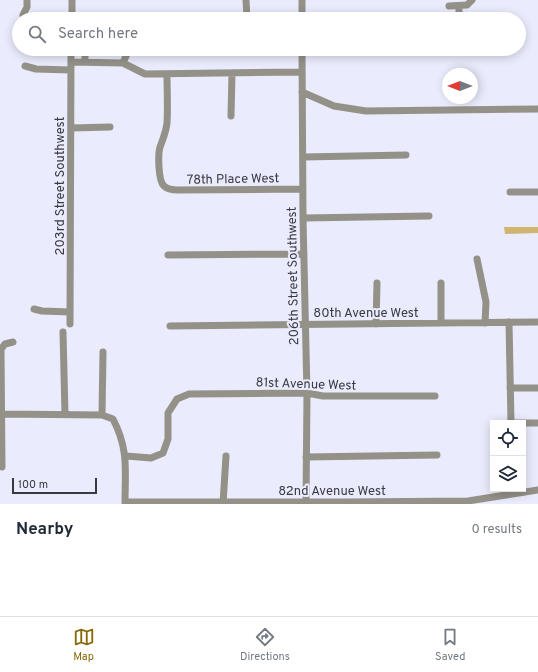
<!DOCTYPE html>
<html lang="en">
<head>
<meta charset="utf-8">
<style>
	body { margin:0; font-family:Overpass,sans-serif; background:#f2f2f3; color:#1f2937 }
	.controls { position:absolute; right:12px; bottom:12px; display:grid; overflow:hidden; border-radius:0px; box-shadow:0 2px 10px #0003 }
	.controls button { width:36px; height:36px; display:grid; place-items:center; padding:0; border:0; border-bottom:1px solid #e0e1e3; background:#fff; color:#1f2937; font:20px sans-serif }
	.compass { position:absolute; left:442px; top:68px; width:36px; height:36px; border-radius:50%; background:#fff; box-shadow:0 2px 10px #0003; rotate:270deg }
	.scale { position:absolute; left:12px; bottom:10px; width:85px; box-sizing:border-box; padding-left:4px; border:2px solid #383941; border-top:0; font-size:11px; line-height:14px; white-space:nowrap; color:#383941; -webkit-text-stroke:3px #eaebfc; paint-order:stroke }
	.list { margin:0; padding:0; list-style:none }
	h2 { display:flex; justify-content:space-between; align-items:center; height:52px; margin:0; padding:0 16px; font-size:17px }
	h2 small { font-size:13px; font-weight:400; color:#747a83 }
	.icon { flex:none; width:22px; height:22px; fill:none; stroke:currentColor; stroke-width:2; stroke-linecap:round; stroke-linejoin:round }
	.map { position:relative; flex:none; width:538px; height:504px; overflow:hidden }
	.search { position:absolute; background:#fff; box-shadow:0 2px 10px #0003; left:12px; right:12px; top:12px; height:44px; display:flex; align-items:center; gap:10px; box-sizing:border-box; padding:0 14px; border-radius:22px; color:#747a83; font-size:15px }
	.sheet { height:112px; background:#fff }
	nav { display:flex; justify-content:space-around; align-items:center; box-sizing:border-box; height:56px; border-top:1px solid #e0e1e3; background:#fff; font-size:11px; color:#747a83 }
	nav a { display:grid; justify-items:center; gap:2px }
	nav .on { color:#866905 }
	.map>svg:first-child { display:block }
	.forest { fill:#cfb570 }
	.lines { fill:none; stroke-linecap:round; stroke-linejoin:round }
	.minor { stroke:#949189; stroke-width:7 }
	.labels { text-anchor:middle; stroke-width:4; stroke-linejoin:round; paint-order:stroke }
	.street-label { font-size:13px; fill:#383941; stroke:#eaebfc }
</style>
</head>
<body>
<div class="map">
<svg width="538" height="504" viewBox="0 0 538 504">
	<rect width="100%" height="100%" fill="#eaebfc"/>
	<!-- forest -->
	<path class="forest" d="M504,227H538V233L505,234Z"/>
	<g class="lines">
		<!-- minor -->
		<path class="minor" d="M246,0L247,19
			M302,0V19
			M449,6L467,5L472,0
			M459,6V19
			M23,15L27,7V0
			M72,19V0
			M85,49V62
			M302,49L303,218L307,393L306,502
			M447,52L470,51
			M71,62L123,63L145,74L302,72
			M123,63L129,49
			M25,66L36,69L71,70
			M167,74C167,90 168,107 167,123C166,132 163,139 160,147C158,154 158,181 164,186C167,189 174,190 178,190L303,189
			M302,92L334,106L366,111L538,109
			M231,116L232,74
			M71,128L110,127
			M303,157L406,155
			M510,192H538
			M303,218L429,216
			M168,255L304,254
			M477,259L486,302L485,323
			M34,309L42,311L70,312
			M509,322L511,423
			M441,323V283
			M70,324L71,49
			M376,324L377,283
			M170,326L538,322
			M63,332L65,414
			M510,388H538
			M0,414L102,415L113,419C129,450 125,470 125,504
			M102,415L103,352
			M511,423H538
			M126,456L151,458L163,453L168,439V413L177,399L189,394L307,393L323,396H435
			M306,457L437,455
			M2,467L1,349L5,344L13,342
			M125,502H346L468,501L538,490
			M223,504L226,456"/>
	</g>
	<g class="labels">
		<!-- street labels -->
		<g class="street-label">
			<text transform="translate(233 178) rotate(-1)" y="5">78th Place West</text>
			<text transform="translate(59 186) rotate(-90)" y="5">203rd Street Southwest</text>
			<text transform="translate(292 276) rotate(-91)" y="5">206th Street Southwest</text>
			<text x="366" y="317">80th Avenue West</text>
			<text transform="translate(306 383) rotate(2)" y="5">81st Avenue West</text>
			<text x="332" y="495">82nd Avenue West</text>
		</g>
	</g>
</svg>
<div class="controls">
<button><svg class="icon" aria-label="locate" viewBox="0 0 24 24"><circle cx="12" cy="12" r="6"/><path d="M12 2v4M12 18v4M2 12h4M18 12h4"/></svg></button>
<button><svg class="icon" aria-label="layers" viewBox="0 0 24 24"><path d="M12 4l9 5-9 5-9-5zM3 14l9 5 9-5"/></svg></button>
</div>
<svg class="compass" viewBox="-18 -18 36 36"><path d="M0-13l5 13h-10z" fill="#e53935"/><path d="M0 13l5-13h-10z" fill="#747a83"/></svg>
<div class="scale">100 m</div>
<div class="search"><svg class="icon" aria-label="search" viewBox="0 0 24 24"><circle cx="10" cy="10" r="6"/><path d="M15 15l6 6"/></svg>Search here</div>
</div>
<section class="sheet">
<h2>Nearby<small>0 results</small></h2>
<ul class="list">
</ul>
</section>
<nav>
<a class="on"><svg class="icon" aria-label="map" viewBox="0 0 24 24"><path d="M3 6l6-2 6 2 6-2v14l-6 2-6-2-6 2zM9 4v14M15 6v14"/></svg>Map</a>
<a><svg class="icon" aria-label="directions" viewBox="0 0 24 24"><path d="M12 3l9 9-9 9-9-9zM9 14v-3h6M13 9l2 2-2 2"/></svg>Directions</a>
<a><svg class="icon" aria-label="saved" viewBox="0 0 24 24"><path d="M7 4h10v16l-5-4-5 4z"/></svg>Saved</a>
</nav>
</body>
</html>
